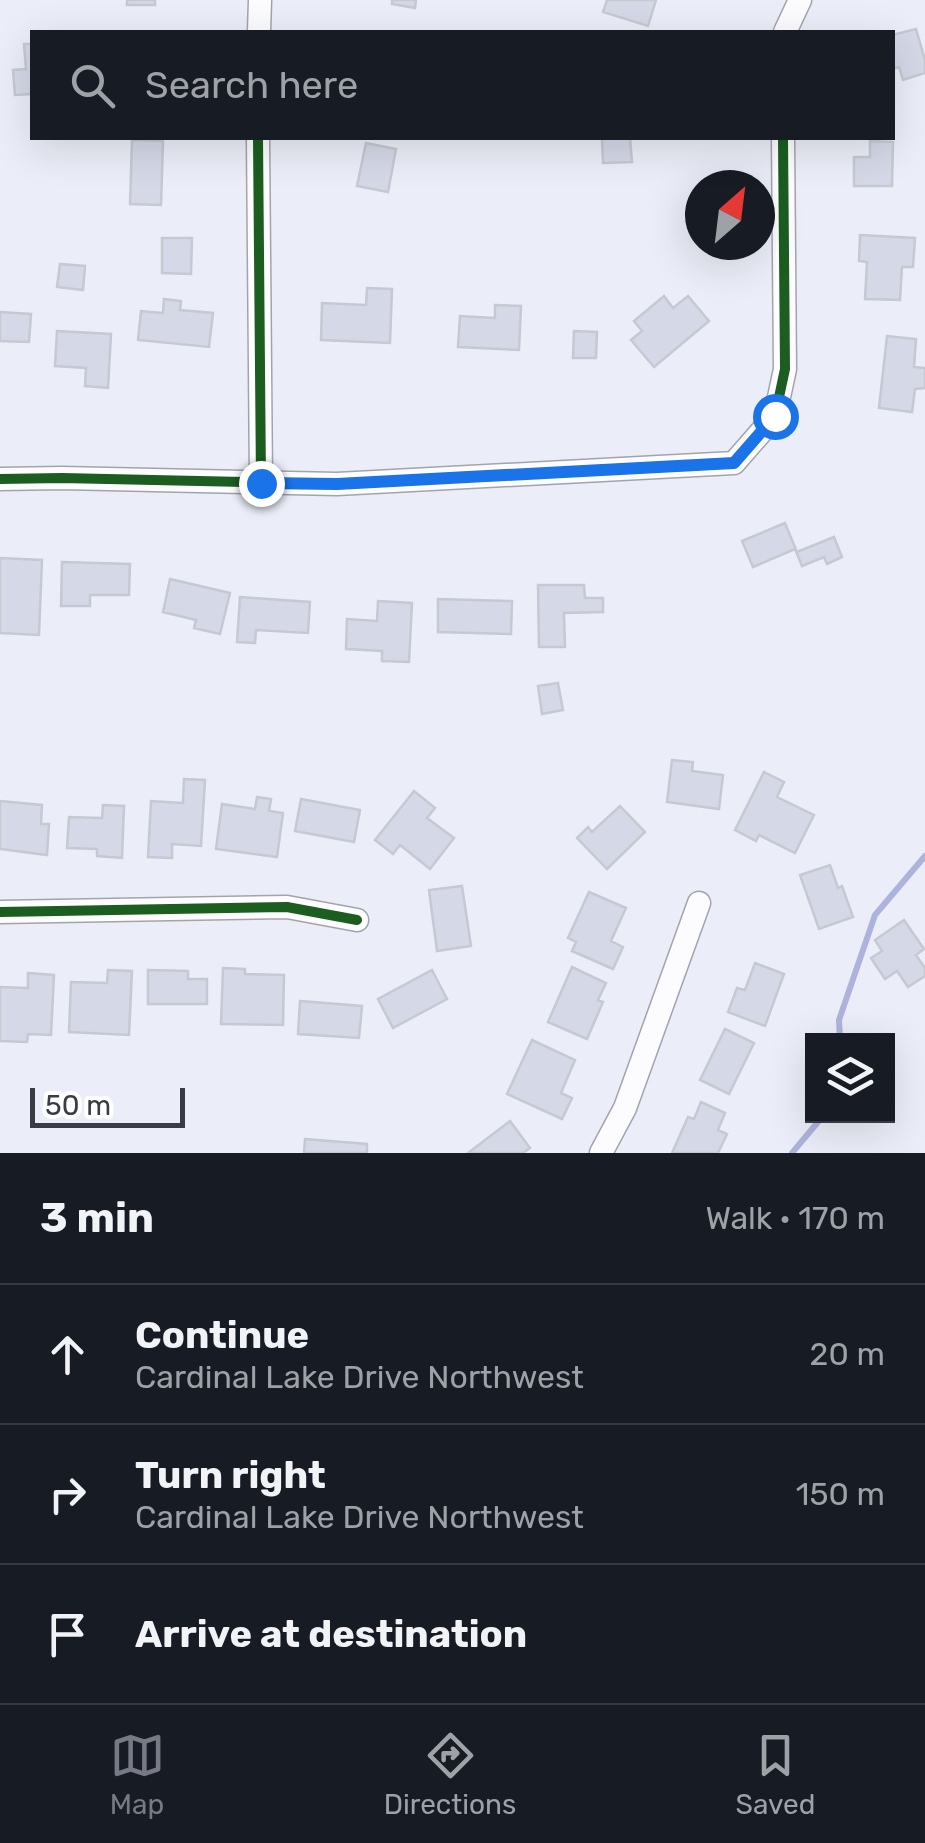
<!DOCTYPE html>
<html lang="en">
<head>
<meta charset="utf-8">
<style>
	body { margin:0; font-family:Rubik,sans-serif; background:#242831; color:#f1f3f6 }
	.controls { position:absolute; right:30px; bottom:30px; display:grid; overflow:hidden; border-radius:0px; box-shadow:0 10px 40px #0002 }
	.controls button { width:90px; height:90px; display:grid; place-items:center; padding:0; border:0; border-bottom:2px solid #363941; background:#171b24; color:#f1f3f6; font:50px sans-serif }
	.compass { position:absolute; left:685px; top:170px; width:90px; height:90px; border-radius:50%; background:#171b24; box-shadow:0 10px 40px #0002; rotate:28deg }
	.scale { position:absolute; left:30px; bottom:25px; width:155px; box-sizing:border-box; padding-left:10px; border:5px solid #393b45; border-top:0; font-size:28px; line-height:35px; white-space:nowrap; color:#393b45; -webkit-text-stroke:8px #fff; paint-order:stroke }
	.stop { position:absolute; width:30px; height:30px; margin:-22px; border:8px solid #1a73e8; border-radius:50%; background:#fff }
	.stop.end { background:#1a73e8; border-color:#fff; box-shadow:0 2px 10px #0008 }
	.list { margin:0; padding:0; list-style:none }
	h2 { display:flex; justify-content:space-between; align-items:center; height:130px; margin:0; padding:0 40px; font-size:42px }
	h2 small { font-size:32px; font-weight:400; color:#9ea1a6 }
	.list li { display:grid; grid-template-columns:65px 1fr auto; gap:30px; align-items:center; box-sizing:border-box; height:140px; padding:0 40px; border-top:2px solid #363941 }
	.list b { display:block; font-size:38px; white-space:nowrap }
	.list p { margin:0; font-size:32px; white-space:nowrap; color:#9ea1a6 }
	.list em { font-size:32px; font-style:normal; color:#9ea1a6 }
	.icon { flex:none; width:55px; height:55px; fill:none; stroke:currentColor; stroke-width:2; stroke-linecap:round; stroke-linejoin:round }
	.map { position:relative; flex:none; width:925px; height:1153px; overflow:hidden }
	.search { position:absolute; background:#171b24; box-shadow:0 10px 40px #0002; left:30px; right:30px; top:30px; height:110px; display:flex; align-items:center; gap:25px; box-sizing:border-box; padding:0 35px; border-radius:0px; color:#9ea1a6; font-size:38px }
	.sheet { height:550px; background:#171b24 }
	nav { display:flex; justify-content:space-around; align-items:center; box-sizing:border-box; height:140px; border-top:2px solid #363941; background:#171b24; font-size:28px; color:#9ea1a6 }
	nav a { display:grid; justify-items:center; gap:5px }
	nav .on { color:#777a84 }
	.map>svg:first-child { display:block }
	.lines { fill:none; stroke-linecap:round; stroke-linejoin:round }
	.stream { stroke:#adb3db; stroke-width:6 }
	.building { fill:#d5d8e7; stroke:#c6c9d2; stroke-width:2.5 }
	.minor-casing { stroke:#a2a4ad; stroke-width:25 }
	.minor { stroke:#fcfcfe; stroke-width:22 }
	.cycleway-casing { stroke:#fff; stroke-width:16 }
	.cycleway { stroke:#1b5e20; stroke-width:10 }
	.route { stroke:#1a73e8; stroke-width:12 }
</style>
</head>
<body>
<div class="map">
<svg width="925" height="1153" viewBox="0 0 925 1153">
	<rect width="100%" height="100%" fill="#ebeef8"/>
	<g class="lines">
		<!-- stream -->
		<path class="stream" d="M840,1040L839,1020L875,915L925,856
			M792,1153L823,1116"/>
	</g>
	<!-- building -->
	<path class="building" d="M127,0H155V5H127Z
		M392,0H416L415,8L392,4Z
		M607,0H656L648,26L603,12Z
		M916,29L925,60V73L903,80L899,67L892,69V35Z
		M24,44H32V94L15,95L13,70L26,69Z
		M602,138H630L632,162L603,163Z
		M132,140L163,141L161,205L130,204Z
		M870,141L893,142L892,186H854V157H870Z
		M366,143L396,149L388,192L357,186Z
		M860,235L915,238L913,267H902L900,300L865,299L867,262L859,261Z
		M162,238H192L191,274L162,273Z
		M60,264L85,266L83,290L57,287Z
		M367,288L392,289L390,343L321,340L322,303L366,305Z
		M664,296L673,308L688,296L709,321L654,367L631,340L642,331L634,321Z
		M164,299L181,301L180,310L213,313L209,347L138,340L141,311L163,313Z
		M495,305L521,306L519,350L458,347L460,316L495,318Z
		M0,312L31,314L29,342L0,341Z
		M57,331L111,334L108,388L85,386L86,368L55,366Z
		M574,331L597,332L596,358H573Z
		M887,336L916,339L914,367L925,368V388L915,389L912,412L879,408Z
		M785,523L797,552L834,537L842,557L827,564L824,557L802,566L795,549L753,567L742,541Z
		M0,558L42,560L39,635L0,633Z
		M62,562L130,564L129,595H90V606H61Z
		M170,579L230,593L220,634L194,628L196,620L163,612Z
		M538,585H584L585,598H603V612L564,613L565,647H539Z
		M240,597L310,602L308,633L256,630L255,643L237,642Z
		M438,599L512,601L511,634L438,632Z
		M378,601L412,603L409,662L382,661V651L346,649L347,619L377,621Z
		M558,683L563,710L542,714L538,686Z
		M672,760L693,762L692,771L723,775L719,809L667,802Z
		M764,772L784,782L777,797L814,815L795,853L759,835L756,841L735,830Z
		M184,779L205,780L201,846L172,844V858L148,857L151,801L183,803Z
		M414,791L435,808L427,818L454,838L430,869L400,845L393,854L375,840Z
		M257,797L271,799L269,811L283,813L277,857L216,849L222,804L255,809Z
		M301,799L360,810L354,842L295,831Z
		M0,801L42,805L41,824H49L47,855L0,849Z
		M103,805L124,806L122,858L97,856V849L67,848L69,817L102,818Z
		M620,806L645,832L607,869L577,838L588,827L592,832Z
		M830,865L838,888L842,886L853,917L819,929L800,875Z
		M462,886L471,946L437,951L429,890Z
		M589,892L626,908L611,941L623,947L613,969L572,951L576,942L568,938Z
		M904,920L924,949L916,955L925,968V976L908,987L897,971L885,979L871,958L882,951L875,940Z
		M755,963L784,974L765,1026L728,1012L737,988L745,990Z
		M572,967L606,983L598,1000L603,1002L587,1039L548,1022Z
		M223,968L245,969V974L284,975L283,1025L221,1024Z
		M108,970L132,971L129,1035L69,1032L71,982L107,983Z
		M148,970L188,971V979H207V1004H148Z
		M432,970L447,999L393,1028L378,999Z
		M28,973L54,975L51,1035L28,1034L27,1042L0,1041V987L28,988Z
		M300,1001L362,1006L359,1038L298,1034Z
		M725,1029L754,1043L729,1094L700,1080Z
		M532,1040L575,1060L561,1093L572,1098L562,1119L507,1094Z
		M701,1102L725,1113L718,1130L727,1134L718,1153H672L688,1117L694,1119Z
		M510,1121L530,1148L523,1153H468Z
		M305,1139L367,1144V1153H304Z"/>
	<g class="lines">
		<defs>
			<path id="minor" d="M259,32L260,0
				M785,32L800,0
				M258,138L261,483
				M0,479L62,478L337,484L734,463L775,416L785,369L783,138
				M0,912L287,907L357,920
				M601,1153L625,1108L699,903"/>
		</defs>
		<!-- minor casing -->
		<use href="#minor" class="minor-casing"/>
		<!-- minor -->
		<use href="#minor" class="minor"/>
		<defs>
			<path id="cycleway" d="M258,138L261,483
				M0,479L62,478L337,484L734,463L775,416L785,369L783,138
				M0,912L287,907L357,920"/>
		</defs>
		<!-- cycleway casing -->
		<use href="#cycleway" class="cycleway-casing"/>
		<!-- cycleway -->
		<use href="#cycleway" class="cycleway"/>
	</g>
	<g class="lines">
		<!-- route -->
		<path class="route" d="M261,483L337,484L734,463L775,416"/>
	</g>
</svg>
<div class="controls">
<button><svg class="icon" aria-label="layers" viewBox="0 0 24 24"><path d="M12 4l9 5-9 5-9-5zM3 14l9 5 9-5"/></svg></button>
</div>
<svg class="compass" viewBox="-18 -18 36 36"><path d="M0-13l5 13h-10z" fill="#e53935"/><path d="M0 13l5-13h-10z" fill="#9ea1a6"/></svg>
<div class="scale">50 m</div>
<div class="stop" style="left:775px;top:416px"></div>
<div class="stop end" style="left:261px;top:483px"></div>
<div class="search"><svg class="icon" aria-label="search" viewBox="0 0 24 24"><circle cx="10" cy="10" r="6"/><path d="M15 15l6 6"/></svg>Search here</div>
</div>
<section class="sheet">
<h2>3 min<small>Walk · 170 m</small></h2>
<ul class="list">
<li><svg class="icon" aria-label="ahead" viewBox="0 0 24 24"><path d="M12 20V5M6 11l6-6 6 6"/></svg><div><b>Continue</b><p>Cardinal Lake Drive Northwest</p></div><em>20 m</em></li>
<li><svg class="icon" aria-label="right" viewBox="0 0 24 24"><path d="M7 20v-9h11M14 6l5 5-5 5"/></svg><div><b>Turn right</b><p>Cardinal Lake Drive Northwest</p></div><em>150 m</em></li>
<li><svg class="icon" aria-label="arrive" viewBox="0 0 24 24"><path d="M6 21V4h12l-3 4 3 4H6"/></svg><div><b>Arrive at destination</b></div></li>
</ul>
</section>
<nav>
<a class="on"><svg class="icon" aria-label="map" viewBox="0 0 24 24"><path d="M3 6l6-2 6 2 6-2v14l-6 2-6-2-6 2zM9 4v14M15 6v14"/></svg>Map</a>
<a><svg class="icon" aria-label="directions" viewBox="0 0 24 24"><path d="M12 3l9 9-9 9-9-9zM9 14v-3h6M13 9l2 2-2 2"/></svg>Directions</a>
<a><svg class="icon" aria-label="saved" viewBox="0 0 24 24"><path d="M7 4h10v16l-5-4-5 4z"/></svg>Saved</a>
</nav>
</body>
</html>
